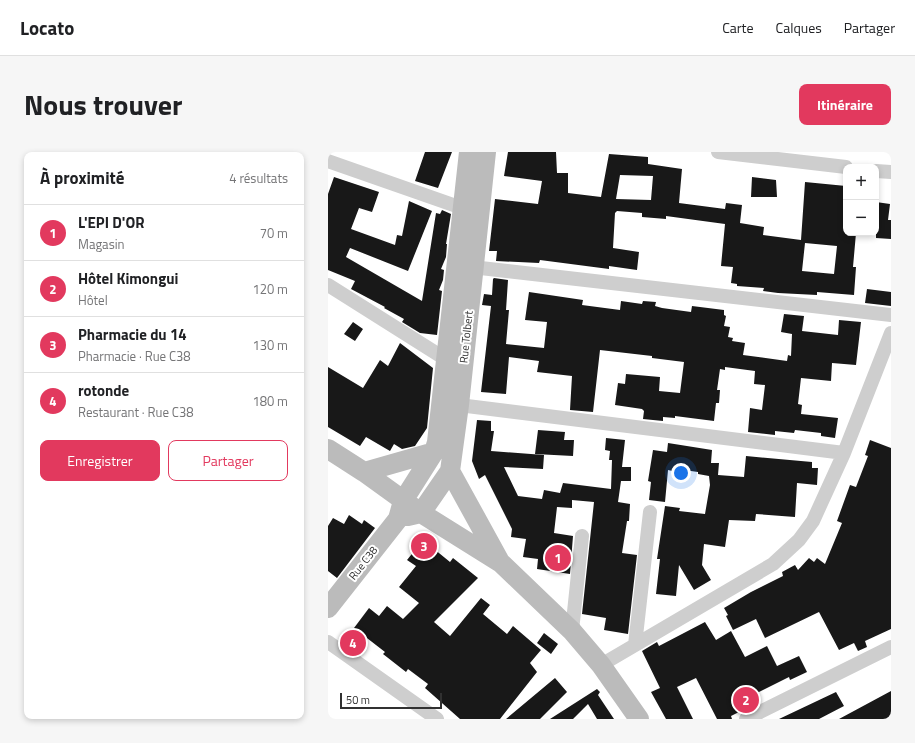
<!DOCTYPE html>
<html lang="fr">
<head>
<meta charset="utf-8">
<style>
	body { margin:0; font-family:"Titillium Web",sans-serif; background:#f6f6f6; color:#202124 }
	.controls { position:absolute; right:12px; top:12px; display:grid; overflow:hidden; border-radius:8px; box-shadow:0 2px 6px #0003 }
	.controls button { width:36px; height:36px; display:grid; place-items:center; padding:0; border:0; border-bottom:1px solid #e0e0e0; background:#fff; color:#202124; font:20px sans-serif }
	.scale { position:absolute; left:12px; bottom:10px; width:102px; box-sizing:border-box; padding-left:4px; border:2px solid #313131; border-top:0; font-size:11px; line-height:14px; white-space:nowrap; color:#313131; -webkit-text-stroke:3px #fff; paint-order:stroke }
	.you { position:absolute; left:353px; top:321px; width:14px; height:14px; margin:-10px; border:3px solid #fff; border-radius:50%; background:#1a73e8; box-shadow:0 0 0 6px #1a73e833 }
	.badge { display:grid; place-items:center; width:26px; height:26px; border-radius:50%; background:#e2395e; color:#fff; font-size:13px; font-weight:700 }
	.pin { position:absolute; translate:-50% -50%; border:2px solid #fff; box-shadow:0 1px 4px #0006 }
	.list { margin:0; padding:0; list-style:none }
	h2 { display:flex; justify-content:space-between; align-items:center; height:52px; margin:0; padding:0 16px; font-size:17px }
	h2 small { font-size:13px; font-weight:400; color:#757577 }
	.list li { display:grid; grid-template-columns:26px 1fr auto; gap:12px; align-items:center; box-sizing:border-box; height:56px; padding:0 16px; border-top:1px solid #e0e0e0 }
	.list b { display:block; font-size:15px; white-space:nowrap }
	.list p { margin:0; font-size:13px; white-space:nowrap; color:#757577 }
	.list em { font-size:13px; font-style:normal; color:#757577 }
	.actions { display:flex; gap:8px; padding:12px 16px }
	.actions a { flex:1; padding:9px 0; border:1px solid #e2395e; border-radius:8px; text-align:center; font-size:14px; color:#e2395e }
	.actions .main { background:#e2395e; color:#fff }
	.map { position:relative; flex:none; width:563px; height:567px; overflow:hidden; border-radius:8px }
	header { display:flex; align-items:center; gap:24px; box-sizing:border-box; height:56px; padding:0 20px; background:#fff; border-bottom:1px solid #e0e0e0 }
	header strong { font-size:19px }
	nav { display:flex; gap:22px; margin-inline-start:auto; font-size:14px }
	.intro { display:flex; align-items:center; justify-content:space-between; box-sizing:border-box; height:96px; padding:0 24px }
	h1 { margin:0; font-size:28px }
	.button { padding:10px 18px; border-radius:8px; background:#e2395e; color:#fff; font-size:14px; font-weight:700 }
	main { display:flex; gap:24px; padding:0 24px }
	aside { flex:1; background:#fff; border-radius:8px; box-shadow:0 2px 6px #0003 }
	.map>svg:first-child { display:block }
	.building { fill:#181818; fill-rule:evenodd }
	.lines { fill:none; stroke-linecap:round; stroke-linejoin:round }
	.street { stroke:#cecece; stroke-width:14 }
	.secondary { stroke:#bbb; stroke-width:20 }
	.labels { text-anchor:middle; stroke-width:4; stroke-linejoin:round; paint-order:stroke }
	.street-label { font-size:11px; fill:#313131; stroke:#fff }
</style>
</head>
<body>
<header>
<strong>Locato</strong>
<nav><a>Carte</a><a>Calques</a><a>Partager</a></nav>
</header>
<div class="intro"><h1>Nous trouver</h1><a class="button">Itinéraire</a></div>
<main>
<aside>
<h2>À proximité<small>4 résultats</small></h2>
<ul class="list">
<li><span class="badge">1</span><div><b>L'EPI D'OR</b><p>Magasin</p></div><em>70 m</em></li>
<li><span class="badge">2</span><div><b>Hôtel Kimongui</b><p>Hôtel</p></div><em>120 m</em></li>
<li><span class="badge">3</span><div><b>Pharmacie du 14</b><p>Pharmacie · Rue C38</p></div><em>130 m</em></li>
<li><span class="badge">4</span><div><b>rotonde</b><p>Restaurant · Rue C38</p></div><em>180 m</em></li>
</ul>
<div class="actions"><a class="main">Enregistrer</a><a>Partager</a></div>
</aside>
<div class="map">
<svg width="563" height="567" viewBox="0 0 563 567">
	<rect width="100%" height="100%" fill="#fff"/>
	<!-- building -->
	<path class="building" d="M97,0H124L110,36L87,29Z
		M180,0H228L229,21H240V41L273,45L281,2L320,5V12L354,17L351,51L397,57L398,51L414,53L412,71L436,75L435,83L473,88L477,30L518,34V81H528L525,115H528L526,143L489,140V143L450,141L435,139L436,136L409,134V132L403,131L405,115L393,114L397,72L338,64V67L314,65V61L289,59L287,61L285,96L311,100L309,118L281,114V117L212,108L211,111L168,109L169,99H161L167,47L210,52L214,29L176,24ZM292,23L325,24L323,48L288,47ZM477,91L509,94L506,122L474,119Z
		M6,25L51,40L44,60L31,56L23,77L67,93L69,83L74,84L81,49L104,59L80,119L22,96L18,105L94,149L108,61L112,62L114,58L123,62L118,92H119L118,105L113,117L116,118L115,128L111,138L114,139L109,183L92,181L74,170L76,167L56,156L57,155L23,137L27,129L0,118V42Z
		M424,25L448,28L449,45H423Z
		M548,50L562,52L560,68H563V87L548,86Z
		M166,126L180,128L178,158H181L178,192L216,196L219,170L197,168L201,140L255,148L254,153L292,158L293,149L314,152L315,149L328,150L327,154L334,156L363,160L364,154L396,158V163L398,164L396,174L402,175L400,185L405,186L404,189L417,191L415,203L459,209L460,203L463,204L464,182L453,180L456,162L476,164L474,179L510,183L511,168L533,170L528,213L504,211L503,229L473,226L470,252L474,253L473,262L510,266L507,286L493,284V281L467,278L466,281L447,279V283L420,280L422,256L434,258L437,233L426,232L427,219L397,215V218L392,217L389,238H392L391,251H388L386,269L347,264V266L335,265V269L315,267L316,259L314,257L287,253L290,231L297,232L298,222L332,225L331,239L352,241L356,210L324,206V204L272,198L265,260L242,258L244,224L209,220L211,209L181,205L178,242L153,240L163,154L154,153L156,142L164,143L165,127Z
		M539,137L563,140V154L537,151Z
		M25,170L35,177L27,189L16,182Z
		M72,191L105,216L99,276L87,294L74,297L66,292L62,299L38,285L32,294L0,275V215L35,236L52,208L60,214Z
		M149,268L163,269V279H166L163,299L216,303L215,317L176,315L190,344L214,347L216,338L232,341L235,331L283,337L284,308H281L282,299L277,298L278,286L297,288L294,315H303V329H293L290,350L302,352L301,369H299L294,401L309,403L300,482L276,478L278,466L254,462L266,350L244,348V356L229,355L226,381L245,384L242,422L209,417L210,407L195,405L198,387L183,385L184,377L157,323L151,327L144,309Z
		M210,278L237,280L236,288H246L245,304L207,302Z
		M542,288L563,296V477L537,489L539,495L530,499L526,491L511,498L491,460L437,486L428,467L405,478L398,464L400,463L396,456L423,440L455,424L454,420L467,413L470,418L481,406L486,410L489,406L497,412L514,371L509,369L522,333L528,335L540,304L537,303Z
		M340,291L384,298L383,311H391L390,323L416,325L418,304L484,310V316H490L489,333L469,331L467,365L428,362L427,369L401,368L397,395L376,392L374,413L383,428L366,438L351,413L348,444L328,442L332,407H329L337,354L352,356L351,359L377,362L382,333L381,324L370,322V320L349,317V320L340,318L337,350L321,348L323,330L320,329L325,298L339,300Z
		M21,363L34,372L36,368L47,376L9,426L0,419V374L5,366L16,372Z
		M95,388L122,410L125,406L150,426L106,470L122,484L153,446L162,453L155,462L179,482L185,474L213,498L202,511L209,520L172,567H132L97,536L100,532L80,517L78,520L55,502L57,500L26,476L41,456L51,464L59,454L75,467L91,451L71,435L88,414L79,408Z
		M377,470L388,488L403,479L417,505L439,494L449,514L471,504L479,520L462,528L461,525L429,541L431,550L403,564L404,567H389L368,526L349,535L365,567H338L323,540L332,536L314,499L329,490L331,494Z
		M216,481L230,492L223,502L209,491Z
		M227,526L239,540L212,567H178Z
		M269,537L272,540L270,543L286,567H269L260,552L245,567H222Z
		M563,539V567H511Z
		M508,540L516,554L491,567H451Z"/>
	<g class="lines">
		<!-- street -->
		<path class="street" d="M390,0L518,15
			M0,9L134,56
			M548,19L563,20
			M144,115L563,163
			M0,133L119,208
			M131,253L516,301
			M244,479L254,384
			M0,490L109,567
			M307,493L322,360
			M273,513L445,412L471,388L485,369L516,301L563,181
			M418,567L563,495"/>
		<!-- secondary -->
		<path class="secondary" d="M0,297L36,320L93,361L173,411L244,479L273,513L311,567
			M122,319L171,408
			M36,320L106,300
			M80,364L93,361L122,319L131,253L158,0
			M0,456L70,367L75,349L106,300L109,290L141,0"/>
	</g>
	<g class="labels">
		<!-- street labels -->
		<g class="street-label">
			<text transform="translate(138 185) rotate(-84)" y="4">Rue Tolbert</text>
			<text transform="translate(35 411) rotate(-52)" y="4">Rue C38</text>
		</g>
	</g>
</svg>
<div class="controls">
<button>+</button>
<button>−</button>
</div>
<div class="scale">50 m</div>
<div class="you"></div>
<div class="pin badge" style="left:230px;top:406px">1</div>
<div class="pin badge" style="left:418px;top:548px">2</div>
<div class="pin badge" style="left:96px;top:394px">3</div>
<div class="pin badge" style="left:25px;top:491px">4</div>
</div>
</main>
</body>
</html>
